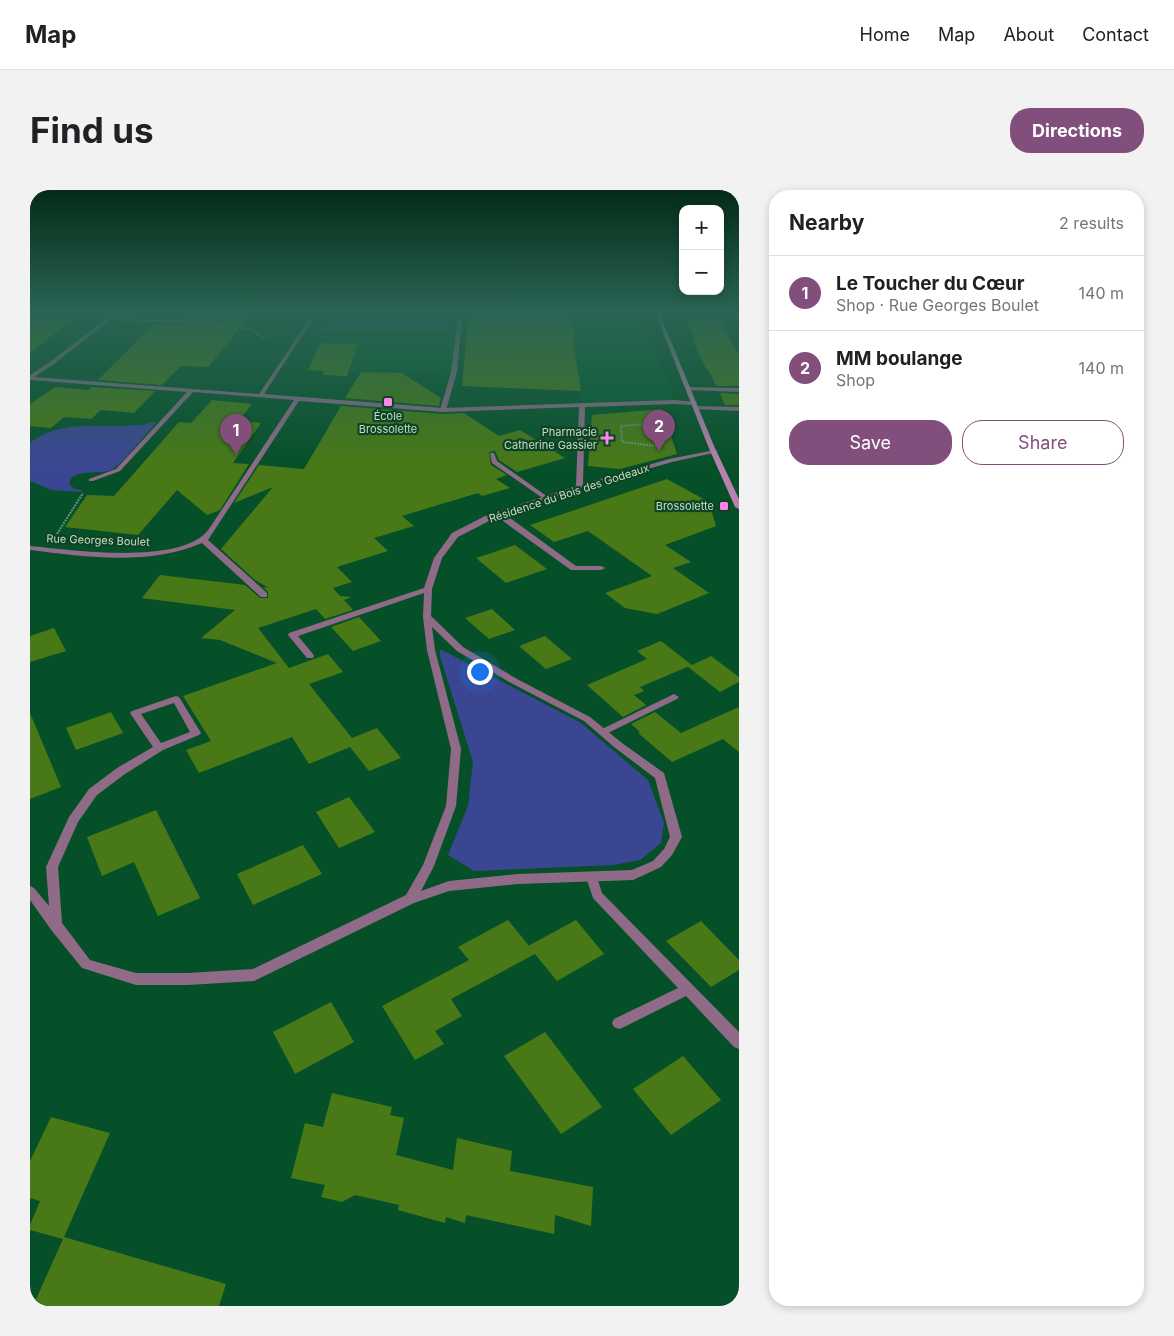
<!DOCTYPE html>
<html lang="en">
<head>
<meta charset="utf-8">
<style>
	body { margin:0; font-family:Inter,sans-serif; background:#f2f2f2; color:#202124 }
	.controls { position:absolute; right:15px; top:15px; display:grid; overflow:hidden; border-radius:10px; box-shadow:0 2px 8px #0003 }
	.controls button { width:45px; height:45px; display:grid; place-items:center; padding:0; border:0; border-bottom:1px solid #e0e0e0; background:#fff; color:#202124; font:25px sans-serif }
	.you { position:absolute; left:449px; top:481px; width:18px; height:18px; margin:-12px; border:4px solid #fff; border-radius:50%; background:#1a73e8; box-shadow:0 0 0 8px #1a73e833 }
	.badge { display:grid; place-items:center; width:32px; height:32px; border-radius:50%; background:#824f7c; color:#fff; font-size:16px; font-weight:700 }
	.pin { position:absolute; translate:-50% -41px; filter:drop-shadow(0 1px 2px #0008) }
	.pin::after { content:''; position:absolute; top:26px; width:18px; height:15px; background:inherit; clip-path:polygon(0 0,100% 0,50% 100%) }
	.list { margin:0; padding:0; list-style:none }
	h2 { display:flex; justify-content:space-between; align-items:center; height:65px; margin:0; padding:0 20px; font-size:21px }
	h2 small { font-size:16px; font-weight:400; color:#757577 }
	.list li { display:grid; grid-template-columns:32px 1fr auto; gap:15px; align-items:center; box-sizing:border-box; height:75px; padding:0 20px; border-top:1px solid #e0e0e0 }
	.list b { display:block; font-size:19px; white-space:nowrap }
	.list p { margin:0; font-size:16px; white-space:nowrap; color:#757577 }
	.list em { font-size:16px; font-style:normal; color:#757577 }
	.actions { display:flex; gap:10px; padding:15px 20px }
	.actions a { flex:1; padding:11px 0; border:1px solid #824f7c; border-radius:20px; text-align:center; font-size:18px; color:#824f7c }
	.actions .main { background:#824f7c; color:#fff }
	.map { position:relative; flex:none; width:709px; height:1116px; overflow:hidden; border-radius:20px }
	header { display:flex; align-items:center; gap:30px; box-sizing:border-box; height:70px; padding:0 25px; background:#fff; border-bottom:1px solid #e0e0e0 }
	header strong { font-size:24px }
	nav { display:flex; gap:28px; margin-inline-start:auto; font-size:18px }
	.intro { display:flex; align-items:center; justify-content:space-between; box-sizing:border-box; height:120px; padding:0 30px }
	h1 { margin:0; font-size:35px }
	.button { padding:12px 22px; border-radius:20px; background:#824f7c; color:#fff; font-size:18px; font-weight:700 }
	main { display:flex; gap:30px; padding:0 30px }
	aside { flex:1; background:#fff; border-radius:20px; box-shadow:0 2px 8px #0003 }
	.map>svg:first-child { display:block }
	.built { fill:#045a2e }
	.green { fill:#3a4692 }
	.building { fill:#487916 }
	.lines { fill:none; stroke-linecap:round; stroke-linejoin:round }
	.path { stroke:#619677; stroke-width:2; stroke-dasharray:2 1; stroke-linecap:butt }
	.lane { fill:#8f6b88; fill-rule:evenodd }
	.street { fill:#8f6b88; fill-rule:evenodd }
	.secondary { fill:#b981af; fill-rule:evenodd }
	.poi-dot { fill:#f987e8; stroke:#104324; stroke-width:2 }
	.labels { text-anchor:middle; stroke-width:4.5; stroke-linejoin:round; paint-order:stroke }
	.far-poi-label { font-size:11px; fill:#bfdfc7; stroke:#104324; text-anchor:end }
	.far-street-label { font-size:11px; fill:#bfdfc7; stroke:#104324 }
</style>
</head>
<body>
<header>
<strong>Map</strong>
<nav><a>Home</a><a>Map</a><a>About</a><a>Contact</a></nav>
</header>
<div class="intro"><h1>Find us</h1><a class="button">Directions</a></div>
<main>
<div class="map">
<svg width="709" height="1116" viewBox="0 0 709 1116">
	<rect width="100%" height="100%" fill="#065029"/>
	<!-- built -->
	<path class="built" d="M542,128L612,132L642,200L644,212L552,215L543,151H530V148H545Z
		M287,140H429L423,186L319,181L328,154L280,152Z"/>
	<!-- green -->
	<path class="green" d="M299,122H418L422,125L423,128L414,136L425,137V140H287L288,137L303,136L294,129Z
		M123,232H127C117,242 93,273 83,279C71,286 56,278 41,288L39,294L45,299L52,300L51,302L22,300L0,291V253C26,232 60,236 91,236C102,235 113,236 123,232Z
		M410,459L551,533L618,590L634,633L631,653L610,670L583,675L444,681L418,665L438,616L443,572L410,466Z"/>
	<!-- building -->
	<path class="building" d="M164,122H223L178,177L151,176L132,195L68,190L124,134L150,135Z
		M439,122H541L545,149H543L551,201L432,196L438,129L446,127L439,125Z
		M0,126L20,127H45L0,163Z
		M662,127L688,128L709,165V196H686L678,179H676L662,149L666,150L655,129H663Z
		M290,153L328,154L317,186L293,185L294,181L278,180Z
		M331,182L372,183L411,208L409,216L315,208Z
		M25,197L58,200L61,197L125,201L104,223L71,220L61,229L34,227L21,238L0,236V214Z
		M690,203L709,204V215H695Z
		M182,210L222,214L209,231L231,233L203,273L219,274L190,320L177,325L147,300L108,345L35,337L57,305L84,306L149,232L161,233Z
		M311,216L413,224L434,223L469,246L490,240L535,268L487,282L469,270L465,261L459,262L461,275L477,285L466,289L480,298L452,306L448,303L372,326L384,336L344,348L358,361L307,377L322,392L303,398L310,406L321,407L314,410L323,420L295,429L286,419L228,438L259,478L298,464L313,482L279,494L322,548L347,538L371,568L339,581L320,557L279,574L262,547L169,583L156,560L181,551L153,506L247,473L190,450L171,448L205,420L112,408L130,385L215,395L230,408H238V402L233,397L239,398L225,390L191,359L243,297L204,313L229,275L274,279Z
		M632,219L647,264L590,279L558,276L562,225Z
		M637,289L679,312L686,336L635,355L661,372L643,378L679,403L627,424L595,418L575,403L622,386L558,341L524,352L500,335Z
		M485,355L517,379L476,393L446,368Z
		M462,419L485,440L459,449L435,428Z
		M329,427L351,451L323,461L301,437Z
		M24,438L36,461L0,472V446Z
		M515,446L542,469L516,479L489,456Z
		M631,451L662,475L610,497L614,501L604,505L616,515L593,527L557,495L617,469L607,461Z
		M681,466L709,487V492L690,502L658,477Z
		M709,517V562L693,549L642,572L608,543L610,542L601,534L625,522L651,543Z
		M81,522L93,543L46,560L36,538Z
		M0,523L31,597L0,609Z
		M319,607L345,642L309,658L286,622Z
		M126,620L170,708L128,726L104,672L72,686L57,647Z
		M273,655L292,684L223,715L207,684Z
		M478,730L504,762L498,756L546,730L574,764L527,791L505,764L421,809L432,826L405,841L414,854L385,870L352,816L439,770L428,757Z
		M671,731L709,770V780L681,797L636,751Z
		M301,812L324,852L265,884L243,842Z
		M515,842L572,917L531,944L474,866Z
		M653,866L691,910L641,945L603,899Z
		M302,903L362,917L360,925L374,928L366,965L423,980L427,948L482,961L480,981L563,997L561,1036L525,1025L524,1044L436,1025L435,1033L416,1027L415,1033L368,1020L369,1015L325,1005L312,1012L291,1007L295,995L261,988L275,933L293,937Z
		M21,927L80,943L34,1047L196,1094L189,1116H3L33,1049L0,1040V1035L10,1011L0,1008V971Z"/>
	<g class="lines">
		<!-- path -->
		<path class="path" d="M168,136L220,139L235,149
			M627,256L592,252L591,236L640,232
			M27,344L53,303"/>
		<!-- lane -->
		<path class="lane" d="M0,122L20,123L22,124L20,125L0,124Z
			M430,126L444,127L432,128L427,182L416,220L413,222L410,220L421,182L428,127Z
			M657,197L709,198V202L659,200L657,199Z
			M664,216L709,217V221L666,219L664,218Z
			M460,263H464L467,271L518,307V309H514L462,273Z
			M466,322H472L546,376H571L575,378L571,380H541L466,326Z
			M644,504L649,507L647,509L576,544H570L568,542L570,540Z
			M562,682L566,684L572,703L709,842V859L704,857L656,806L594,837L589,839L584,837L582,833L584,829L648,798L563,708L556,687L558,684Z"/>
		<!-- street -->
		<path class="street" d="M85,122H89L84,127L149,130L158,122H162L150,133L80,130L24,174L4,187L229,204L284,122H288L234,204L413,218L644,210L666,212L667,213L664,215L644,214L555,217L553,294L639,269L685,260L688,262L642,272L551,298L461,330L428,347L412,368L402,399L401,426L433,457L487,489L560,527L592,553L634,583L652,647L642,665L631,677L603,690L488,694L419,701L384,713L224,791L158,795H106L52,778L22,741L0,710V696L4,698L19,716L16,677L39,627L59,599L87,578L123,557L100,523L102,521L146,506L149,507L171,543L169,545L133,560L95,584L67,605L48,632L28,677L32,733L60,770L106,783H158L223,779L376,705L393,675L416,616L421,559L397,460L393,427L394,403L268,446L283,464L284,466L283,468H277L258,445L259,443L394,398L404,368L422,343L455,326L546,296L549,217L413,222L269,211L178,350L237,403V407H231L172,353C119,376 56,367 0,360V356C42,360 152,376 179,339L264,210L163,202L90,281L63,291H59V289L86,279L157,202L0,190V185L20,172ZM402,437L427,461L481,493L554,531L584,557L625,588L640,647L634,659L623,671L602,680L488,684L419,691L391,701L404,676L426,616L431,559L405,460ZM144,513L160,542L131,553L111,524Z"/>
		<!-- secondary -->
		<path class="secondary" d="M625,122H629L684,256L709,309V319L705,317L678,256Z"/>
	</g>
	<!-- sky -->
	<linearGradient id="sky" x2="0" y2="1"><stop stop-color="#032c17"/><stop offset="0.44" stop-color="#2a6454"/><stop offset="1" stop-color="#2a6454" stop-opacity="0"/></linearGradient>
	<rect width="709" height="278" fill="url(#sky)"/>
	<!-- markers -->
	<g class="poi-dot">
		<rect x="353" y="207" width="10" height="10" rx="2.5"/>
		<path d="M574.5 240.5h5v5h5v5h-5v5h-5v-5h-5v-5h5z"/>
		<rect x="689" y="311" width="10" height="10" rx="2.5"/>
	</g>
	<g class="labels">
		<!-- far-poi labels -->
		<g class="far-poi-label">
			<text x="358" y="230" text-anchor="middle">École<tspan x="358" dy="13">Brossolette</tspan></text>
			<text x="567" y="246">Pharmacie<tspan x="567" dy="13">Catherine Gassier</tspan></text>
			<text x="684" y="320">Brossolette</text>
		</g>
		<!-- far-street labels -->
		<g class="far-street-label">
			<text transform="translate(539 303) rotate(-18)" y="4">Résidence du Bois des Godeaux</text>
			<text transform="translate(68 350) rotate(2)" y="4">Rue Georges Boulet</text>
		</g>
	</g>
</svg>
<div class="controls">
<button>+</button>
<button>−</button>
</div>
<div class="you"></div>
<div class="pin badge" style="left:206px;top:265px">1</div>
<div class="pin badge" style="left:629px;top:261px">2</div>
</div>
<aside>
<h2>Nearby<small>2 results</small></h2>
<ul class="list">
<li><span class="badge">1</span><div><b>Le Toucher du Cœur</b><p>Shop · Rue Georges Boulet</p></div><em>140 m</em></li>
<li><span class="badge">2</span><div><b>MM boulange</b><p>Shop</p></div><em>140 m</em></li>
</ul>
<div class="actions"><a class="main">Save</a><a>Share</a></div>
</aside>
</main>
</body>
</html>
